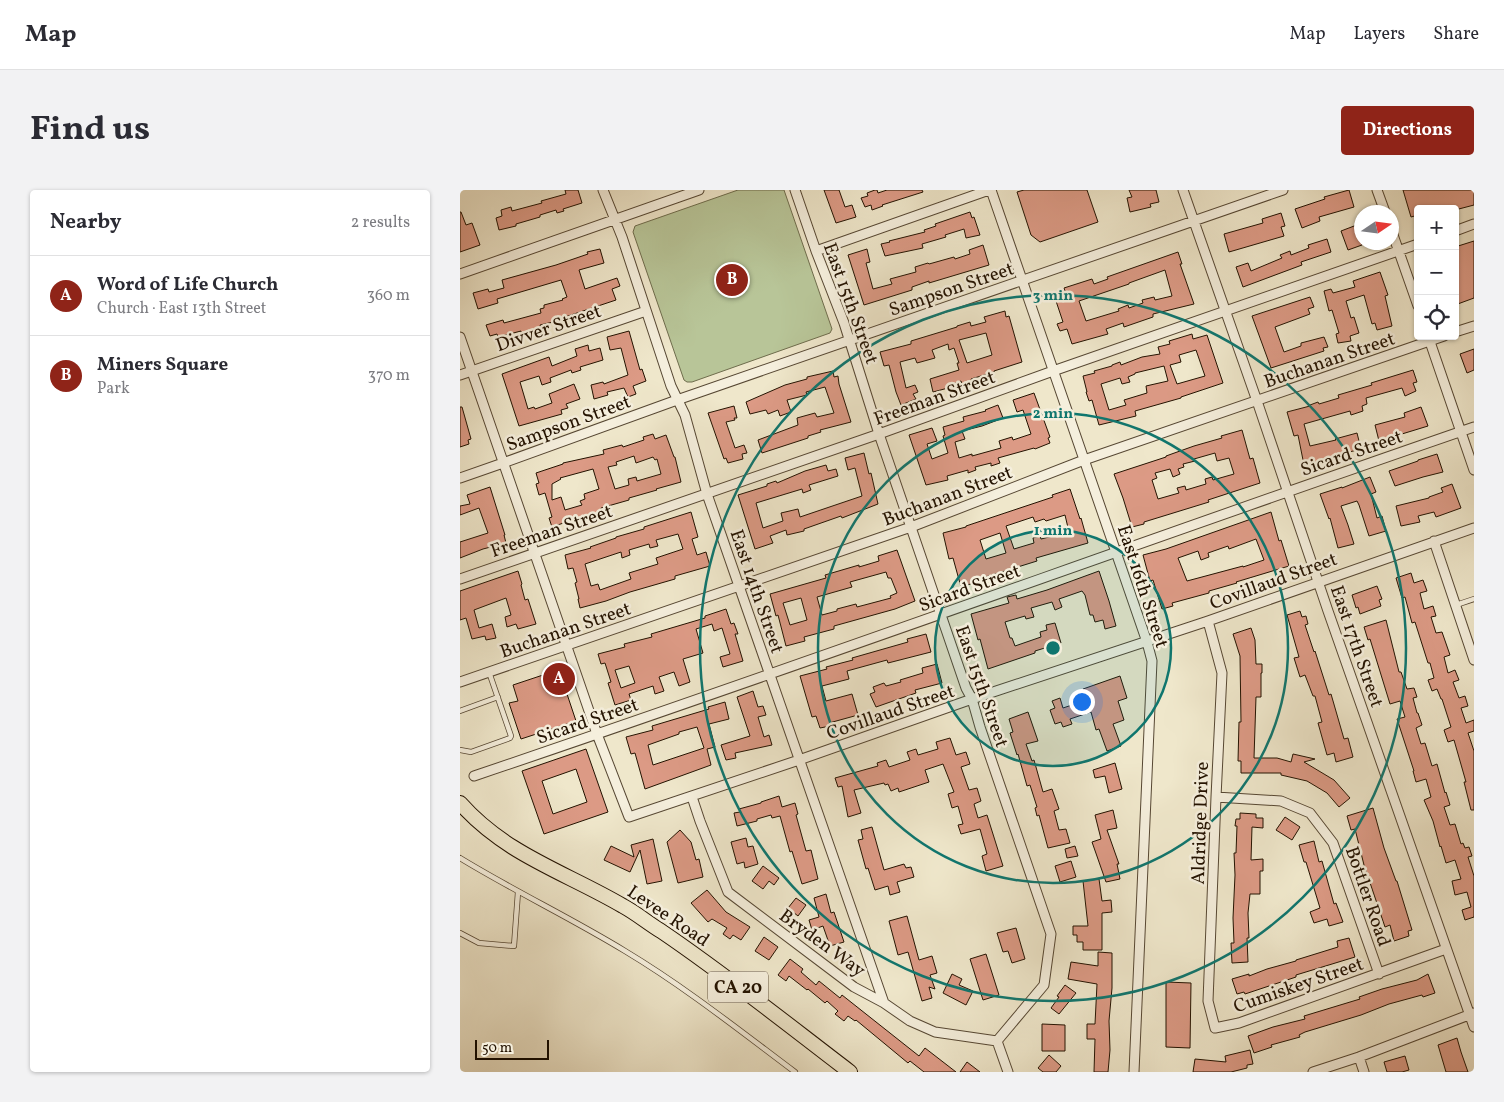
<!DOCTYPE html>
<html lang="en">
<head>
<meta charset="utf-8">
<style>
	body { margin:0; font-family:Vollkorn,serif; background:#f2f2f3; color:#2b2b33 }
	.controls { position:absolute; right:15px; top:15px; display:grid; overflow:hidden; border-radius:5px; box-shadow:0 1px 4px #0004 }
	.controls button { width:45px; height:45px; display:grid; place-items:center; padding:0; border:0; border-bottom:1px solid #e1e1e2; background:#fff; color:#2b2b33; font:25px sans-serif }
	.compass { position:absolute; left:894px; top:15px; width:45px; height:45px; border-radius:50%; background:#fff; box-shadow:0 1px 4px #0004; rotate:77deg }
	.scale { position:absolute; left:15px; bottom:12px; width:74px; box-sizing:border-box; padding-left:5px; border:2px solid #231200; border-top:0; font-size:14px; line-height:18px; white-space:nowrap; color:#231200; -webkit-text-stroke:4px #f5efdd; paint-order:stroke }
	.you { position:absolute; left:621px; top:511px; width:18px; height:18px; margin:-12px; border:4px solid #fff; border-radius:50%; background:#1a73e8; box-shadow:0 0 0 8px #1a73e833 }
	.badge { display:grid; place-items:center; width:32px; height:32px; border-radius:50%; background:#8f2418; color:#fff; font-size:16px; font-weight:700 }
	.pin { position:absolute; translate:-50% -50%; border:2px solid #fff; box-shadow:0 1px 5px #0006 }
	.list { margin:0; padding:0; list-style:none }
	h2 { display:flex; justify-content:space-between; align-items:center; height:65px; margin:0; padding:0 20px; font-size:21px }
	h2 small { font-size:16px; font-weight:400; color:#7c7c81 }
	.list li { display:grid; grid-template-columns:32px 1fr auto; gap:15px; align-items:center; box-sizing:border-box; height:80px; padding:0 20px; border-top:1px solid #e1e1e2 }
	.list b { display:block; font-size:19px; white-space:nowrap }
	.list p { margin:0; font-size:16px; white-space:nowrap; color:#7c7c81 }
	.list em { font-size:16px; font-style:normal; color:#7c7c81 }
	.icon { flex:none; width:28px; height:28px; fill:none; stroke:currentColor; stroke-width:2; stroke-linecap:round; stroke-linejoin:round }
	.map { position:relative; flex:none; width:1014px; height:882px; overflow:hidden; border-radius:5px }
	header { display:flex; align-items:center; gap:30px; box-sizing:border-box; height:70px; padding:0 25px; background:#fff; border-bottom:1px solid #e1e1e2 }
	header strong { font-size:24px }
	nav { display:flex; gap:28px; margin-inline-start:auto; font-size:18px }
	.intro { display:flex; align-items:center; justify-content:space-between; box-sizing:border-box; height:120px; padding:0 30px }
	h1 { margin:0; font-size:35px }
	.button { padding:12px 22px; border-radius:5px; background:#8f2418; color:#fff; font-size:18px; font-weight:700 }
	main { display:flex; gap:30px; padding:0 30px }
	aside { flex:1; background:#fff; border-radius:5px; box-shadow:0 1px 4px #0004 }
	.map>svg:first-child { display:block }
	.green { fill:#b8c598; stroke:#6e6c4c }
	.building { fill:#dc9a85; stroke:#231200; fill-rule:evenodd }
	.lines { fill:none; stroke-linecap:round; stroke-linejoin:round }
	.service-casing { stroke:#564733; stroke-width:6 }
	.minor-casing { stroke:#564733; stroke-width:11 }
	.trunk-casing { stroke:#231200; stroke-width:16 }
	.service { stroke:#f5efdd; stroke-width:4.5 }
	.minor { stroke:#f5efdd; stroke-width:9 }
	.trunk { stroke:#efe7cb; stroke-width:14 }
	.ring { fill:none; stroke:#0f766e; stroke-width:2.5 }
	.labels { text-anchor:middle; stroke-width:5; stroke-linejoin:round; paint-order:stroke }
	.shield { fill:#f5efdd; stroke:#625442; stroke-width:1 }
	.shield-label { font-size:18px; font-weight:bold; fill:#231200 }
	.street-label { font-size:19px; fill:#231200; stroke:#f5efdd }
	.centre { fill:#0f766e; stroke:#f5efdd; stroke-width:2.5 }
	.ring-label { font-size:15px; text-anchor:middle; font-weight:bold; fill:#0f766e; stroke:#f5efdd; stroke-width:5; stroke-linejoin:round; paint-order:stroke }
</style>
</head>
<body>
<header>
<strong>Map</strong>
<nav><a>Map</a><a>Layers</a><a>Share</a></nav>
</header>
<div class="intro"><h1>Find us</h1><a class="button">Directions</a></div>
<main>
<aside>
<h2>Nearby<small>2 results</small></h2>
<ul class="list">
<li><span class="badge">A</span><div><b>Word of Life Church</b><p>Church · East 13th Street</p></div><em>360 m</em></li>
<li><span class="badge">B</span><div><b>Miners Square</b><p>Park</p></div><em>370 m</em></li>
</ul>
</aside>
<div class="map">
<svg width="1014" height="882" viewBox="0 0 1014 882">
	<rect width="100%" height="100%" fill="#efe7cb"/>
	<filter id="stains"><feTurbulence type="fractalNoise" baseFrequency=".004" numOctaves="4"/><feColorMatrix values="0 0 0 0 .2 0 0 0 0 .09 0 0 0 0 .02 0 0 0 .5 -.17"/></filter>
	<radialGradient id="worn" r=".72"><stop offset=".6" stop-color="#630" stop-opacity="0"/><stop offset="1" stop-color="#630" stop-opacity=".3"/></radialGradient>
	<!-- green -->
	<path class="green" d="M278,0H324L372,139L370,143L232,192H227L224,190L173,42L175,36Z"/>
	<!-- building -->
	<path class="building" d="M105,0H118L122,13L103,19L104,21L97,23L96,20L80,25V27L56,34V36L39,40L36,28L42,26L41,20L51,17L52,21L82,13L81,11L106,4Z
		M364,0H379L385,17L392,15L396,27L376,33Z
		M415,0H417L418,3L427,0H462L463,2L422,15L423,16L412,20L411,15L405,17L401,8L408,6L407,3Z
		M564,0H627L638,32L580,52L571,45L557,2Z
		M669,0H696L699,12L690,14L691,17L670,22L667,8L672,7Z
		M889,0L894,17L859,27L860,31L842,38L835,19L865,9L864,7Z
		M943,0H1014V15L995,20V19H958V25L951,27Z
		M0,22H1L6,35L12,33L20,55L0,62Z
		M510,22L512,28L514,27L520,45L506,48L504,39L485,45L486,47L462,54L463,58L425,66L421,54L430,52L429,51L465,42L464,40L476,36L475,34Z
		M821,23L825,36L821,37L824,46L769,62L764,44L803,33L802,29Z
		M902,33V55L888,60L881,41Z
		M867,49L871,62L841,72L842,75L783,97L776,77L788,73L791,81L822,68L820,65L830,61L831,65L849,58L848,55Z
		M1014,51V108L995,115V57Z
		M523,55L529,75L469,93V91L452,97V100L404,115L388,65L407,59L410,72L406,73L413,99L432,94L430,89L456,82L455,77L468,73L469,74L494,67L495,69L510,64L509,60Z
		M140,59L144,73L119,80L125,99L157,88L160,96L152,99L156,110L102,128V130L80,135L81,138L61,143V141L38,147L37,144L30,146L26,135L43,130L44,133L81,123L80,119L84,118V115L103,110L102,109L107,107L101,90L37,109L38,113L18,119L13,103L28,99L29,102L44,98L42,90L96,75L128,64L127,62Z
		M718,62L722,74H720L734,114L693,124V127L664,137L663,133L646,139L648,144L612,154L607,139L600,141L597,134L603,132L594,105L605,101L604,98L632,89L634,94L648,89L647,87ZM705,80L712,106L695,110L694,107L682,110L683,113L669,118L668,115L658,119L659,121L626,131L619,111L669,94V93Z
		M920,82L928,105L925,106L932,136L917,140L915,133L912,134L904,105L886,111L891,128L894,127L899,143L890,146L891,151L878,153L876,144L879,143L872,120L869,121L864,101L871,99L873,103L895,97L893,91Z
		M850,107L854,117L848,119L850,124L815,137L824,162L841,156V153L864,147L868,157L863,158L864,161L811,178L792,126Z
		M545,121L546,127L549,126L562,172L534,181V182L511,189L512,191L502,194L501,191L487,196L488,198L473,202L470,189L499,180L497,173H499L494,158L489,160L488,154L472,160L475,168L457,173L455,168L440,172L446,198L455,195L458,202L453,204L456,209L441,215L436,202L429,175L424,176L420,162L451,154V151L497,137V136L510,132L511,136L526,132L524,127ZM526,143L532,165L507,173L499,150Z
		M169,141L180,180L182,179L186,191L173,196L176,204L168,207L164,198L147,202L148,205L134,209L131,195L143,192L144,194L168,185L161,158L150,160L147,147Z
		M732,144L733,149L747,145L763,193L721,207V208L675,221L676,226L639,235L632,210L629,211L626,202H627L623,186L635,183L634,181L652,176V175L660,172L661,175L682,167L700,164L698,157L710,154L709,151ZM736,160L745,186L717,194L710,175L721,172L719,165ZM704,176L708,191L686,196L687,203L664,210L666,215L649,220L641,194L660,188L662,194L670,192L668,187L675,184V183Z
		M128,155L129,161L140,158L143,170L120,177L121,180L112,183L111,180L90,188L91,192L82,195L79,186L60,192L68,219L74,217L75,219L92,213L89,204L114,194L120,209L106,214L108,218L101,220L102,224L59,236L42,184L89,167L92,176L117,166L115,159Z
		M1014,159V180L1007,183L1000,164Z
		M953,180L957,192L953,193L956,201L945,206L942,198L906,208L907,214L902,216L903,221L891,225L890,221L844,234L850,256L876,250L875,249L897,243L901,259L866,268L867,270L844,275L838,245L834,246L827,222L850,216V215L858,212L859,214L879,208L878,205L912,195L911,193Z
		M373,181L374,187L378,186L379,194L391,232L360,240L361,242L348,246V248L302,263L298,250L338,235L337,228L355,223L357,227L374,223L365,197L346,202L347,205L327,210L331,222L320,226L318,220L308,224L306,220L290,224L286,212L325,195L347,189V187Z
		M574,203L590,247L588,248L590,253L575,259L574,258L538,268L540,273L531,276V273L515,277L516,280L508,283V280L487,286L488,290L466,295L449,245L472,238L477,251L467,254L472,269L488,263L483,246L485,245L483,237L504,231L503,227L526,221L525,220L538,215L543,228L522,236L502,241L505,249L495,252L499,268L512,264V266L541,258L539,251L552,247L553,250L571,244L563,220L557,222L553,210Z
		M274,216L277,228H274L275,230L266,232L275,258L284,255L287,263L282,264L283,269L268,273L266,268L264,269L248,223Z
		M0,217H2L11,249L8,250L9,254L0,257Z
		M961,217L968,236L919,251L915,235L945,227L944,223Z
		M782,240L790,269L793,268L800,293L748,310L749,312L684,332V334L672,337L663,308L654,284L706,267V266L734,256L762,248L761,246ZM755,263L757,271L769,268L774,284L753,290L752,287L745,289L746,294L726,300L725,296L717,298L719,303L698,309L692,290L697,288L695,283L710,279L713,287L720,284L718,279L724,277L723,274L735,271L734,269Z
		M193,244L195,249L206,245L214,267H215L221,292L196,299L197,300L169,308V310L141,318L142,322L130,326L129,324L92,337L89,328L92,327L85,303L79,305L76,294L79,293L76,283L103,274V273L144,264L143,260L162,255L163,257L184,250L183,247ZM174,266L176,273L193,267L195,270L197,269L201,284L177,291L176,287L168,289L169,295L155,299L148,277L157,275L156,272ZM133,279L139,299L124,304L125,309L120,311L122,315L105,320L101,307L92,310V294L101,289L100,288Z
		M404,263L409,284L411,283L418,314L382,328L381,326L344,339V341L327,345L326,340L310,346L313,353L295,359L278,305L307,296V294L316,291L317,293L345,281L366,275L368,281L376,279L378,286L349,295L351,300L343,303L342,299L296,313L303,338L323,331L321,323L338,319L340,327L402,306L395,278L388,280L385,268Z
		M977,264L983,282L963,287L935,296L929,281L958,271V270Z
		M910,287L916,302L911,304L917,328L922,326L926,341L909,346L899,315L897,311L881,316L888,335L894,354L878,358L870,328L869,329L860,304L882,297V298Z
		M992,294L1001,318L976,327L974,322L958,326L960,332L941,336L936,316L969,308V307L983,302L981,298Z
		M30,297L45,345H44L46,353L23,359L0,368V352L28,343L19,318L0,325V316L10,314L7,305Z
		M610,299L620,329L621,328L628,353L576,368L577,371L516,390L517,392L501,397L493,368L489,369L483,343L506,337V336L593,307L592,305ZM605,325L609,342L581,349L580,346L573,348L574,353L554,359L546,336L573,327L575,332L584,329L586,331ZM540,343L546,363L526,369L520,350Z
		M231,322L238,347L232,349L237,365L246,362L250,376L215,386V389L170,402L146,411L120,418L118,409H119L115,393L117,392L113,378L108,379L105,365L131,358L130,357L156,348V347L184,339V337ZM218,344L223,359L196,368L198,374L169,383L171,389L140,400L138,394L131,396L125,374L161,362L162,368L170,365L169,360L189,354L190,358L198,356L196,350Z
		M811,322L819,351L821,350L829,376L776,392L777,393L749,401V403L712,413L713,416L702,419L693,390L690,391L683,365L706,359ZM796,349L804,370L783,377V376L727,391L718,368L738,361L741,370L749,367L748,363L768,356L769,359Z
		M437,360L455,411L435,419L374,436V439L344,447L345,451L326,456L318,425L316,426L310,404L366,388L365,385L399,375V377L419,371L418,366ZM426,382L428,388H431L437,403L430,406L431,408L397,417L396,414L377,419V421L362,425L357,407L392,397L390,392ZM341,408L347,430L330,435L323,413Z
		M58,381L62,394L61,395L65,410L68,409L76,434L58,439L56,434L47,437L45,427L51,425L46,408L14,420L19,438L32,434L36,448L26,450L25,446L12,449L6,428L0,430V401Z
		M639,381L649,411L656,436L645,439L643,430L635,432L633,425H630L625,405L622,401L599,409L602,417L595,420L592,412L571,418L574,427L566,429L565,426L545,432L550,448H552L555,456L581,447L580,442L587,440L586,435L595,433L601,453L575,461V463L528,479L520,449L518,450L511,424L549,413L547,407L556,405L557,409L587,400Z
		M951,383L954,393L963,390L967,401L960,403L964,419L973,416L976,426L971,427L976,443L982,442L990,465L984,467L988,483L995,480L999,490L993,492L999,508L1005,506L1008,516L1001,518L1006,533L1014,530V541L1008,543L1014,561V620H1011L1004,592H1006L994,550L988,552L984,540L991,537L982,509H981L977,499L972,501L968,490L974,488L970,473H968L955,432L952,433L945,407L942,408L936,388Z
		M917,396L922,409L919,410L921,416L900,424L898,417L896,418L892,405Z
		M266,419L271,434L274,433L278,444H275L283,471L263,477L260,467L270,464L262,438L254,441L252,434L236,439L243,463L223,469L230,492L219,496L214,482L199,487L204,501L195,504L193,496L169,504L171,510L155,515L148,493L151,492L145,473L141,474L138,464L165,457L164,454L192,447L191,444L245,428V426ZM169,476L175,493L161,498L155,480Z
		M840,421L842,427L846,426L848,434L845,435L854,462L855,461L869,505L871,504L884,549L888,548L893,567L876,572L874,563L867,565L858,533L862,532L855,506H853L845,485L840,487L834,468L839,467L827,425Z
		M926,430L939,482H941L947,499L954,498L957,507L953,508L957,523H958L962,535L956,538L961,554L965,553L972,576L977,574L985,603L986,602L990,615L984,617L990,635L995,634L1001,654L1003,653L1005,658L1009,657L1012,666L1008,667L1014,686V727L1005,730L1002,720L1011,717L1007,702L995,705L992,691L1001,689L995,670L986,673L981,656L980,657L973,631L964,610L971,607L966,589L956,592L953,581H954L937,529L945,527L940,511L930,514L910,449L908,450L904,437Z
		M791,438L795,450L796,474H802V483H801V507H796L794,568H817L831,572L833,564L855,569L844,572L874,590L890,608L879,617L867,603L847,591L821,585V583H781V571H778L779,532H781L780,466L773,444Z
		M466,444L471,462L428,473L427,470L387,481L389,489L362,496L366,511L392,504L398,525L369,533L370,536L360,538L356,526L352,527L340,486L367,479L366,477L393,470L392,468L448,452L447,449Z
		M477,474L482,493L455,500L456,503L416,517L410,504L415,502L413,497L424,493L426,496L441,492L440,490L463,483L462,478Z
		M92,482L99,503L106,501L116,531L61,549L49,513L58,511L53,495Z
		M660,486L667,508L658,511L664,530L653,534L661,556L647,561L639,539L636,540L631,522L610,529L612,534L603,537L601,532L595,534L590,520L595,518L592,511L600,508L603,518L627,510L623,499Z
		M293,501L298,517L303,516L306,525L298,527L304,547L309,545L312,555L275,563L276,568L266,570L261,555L290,546L277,507Z
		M265,512L269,529L249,534L255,557L247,559L251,575L185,599L175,563L171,564L166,547L193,540L192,536L249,519L248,517ZM237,537L244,558L193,575L188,555L219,544V542Z
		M568,522L578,551L566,554L572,571L574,570L583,602L592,599L599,619L594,621L599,640L606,639L610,653L588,658L579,625L577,626L575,618L577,617L570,595L567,596L558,564L557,565L550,543L553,542L549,529Z
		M490,548L496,565L506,562L510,574L501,577L509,600L517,598L521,611L514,614L518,628L527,625L543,676L526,681L522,666L527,664L520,639L501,644L498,635L503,634L498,616L492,618L488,604L494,602L483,574L465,580L469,592L439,602L438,598L431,601L428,594L425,595L424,593L394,600L401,623L388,627L382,596L378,597L375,588L418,576L417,573L426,570L429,577L450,570L447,562L456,559L458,565L478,559L476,552Z
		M126,559L148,622L84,644L62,581ZM116,579L127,612L93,624L82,591Z
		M655,573L662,599L649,603L645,586L635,588L633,580Z
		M319,606L322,617L335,613L338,624L336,625L346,661L351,660L358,689L342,694L332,661L330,662L320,626L312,628L311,625L297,629V631L277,636L274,623L280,622L279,619L301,613V612Z
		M913,618L924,658L936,691H937L952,740L948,741L949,746L934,751L930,735L925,737L904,675L895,639L891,640L887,626Z
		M653,620L657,638L647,640L659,674H657L660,689L646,692L632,652L641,649L635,625Z
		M780,623L796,624V628H803V638L792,637L791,670L803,669V681H800V704H790L788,723L789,748H787L788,772L772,773L771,753H774L773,728L775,685L774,663H776L777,636H775L776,629H780Z
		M825,627L840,637L832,650L816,640Z
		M412,637L424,680L444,674L446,678L451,677L454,687L437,692L440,702L430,705L428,696L415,700L408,678L406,679L398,650L403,649L401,640Z
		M220,640L231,652L236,670L239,669L243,687L218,693L207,652Z
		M286,648L288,657L293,656L298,674L285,678L284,672L277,674L271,652Z
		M193,649L202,691L187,694L180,660L170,682L144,670L151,656L174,667L171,655Z
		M854,651L859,672L862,671L874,714L876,713L883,732L869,736L867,729L854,733L850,722L860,718L846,672H844L839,655Z
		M615,656L618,666L607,668L605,659Z
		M611,671L616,687L600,692L595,676Z
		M303,676L319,688L314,695L309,691L303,699L292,691Z
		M639,689L642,711L651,710L652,722L642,723V760H623V752H617V745H613V736H628L623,691Z
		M247,700L266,722L290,737L281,750L273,745L270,749L263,744L267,738L252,729L248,732L231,713Z
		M366,704L371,723L374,722L384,752L370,756L363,736L352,740L349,730L359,727L354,708Z
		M336,708L346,715L338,726L328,718Z
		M447,726L459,770L472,766L477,783L470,785L475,799L469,797L472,808L462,811L448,762L438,765L429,731Z
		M556,738L565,769L552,773L548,761L543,762L537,743Z
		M304,747L318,757L309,770L295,761Z
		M889,748L895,767L836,785V787L785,804L784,802L777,804L772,789L789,784V786L807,779L836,771V770L878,757L877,751Z
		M638,762L652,763V798L649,831L650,860L648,882H634L635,849H627V834H635L637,794L608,789L611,772L638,776Z
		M526,764L539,805L523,810L510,769Z
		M330,769L343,779L341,782L356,795L359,791L380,808L382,805L459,866L465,858L496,882H464L450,871L448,873L396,830L395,831L388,826L384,831L375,824L378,821L367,811L365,813L348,799L347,800L329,786L326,791L318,785Z
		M492,784L502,789L499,795L513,801L506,815L483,803Z
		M968,784L975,803L963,807L962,805L929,814L901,825L845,842L839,845L840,847L811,855L812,857L794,863L788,846L813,837L845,829L844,826L900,809L899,807L922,799L957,790Z
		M706,792L731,793L730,858L706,857Z
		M605,795L616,803L599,824L591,818L599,807L597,806Z
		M582,834L605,835V861H582Z
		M997,848L1001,862L1008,882H986L978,855Z
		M790,860L793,874L787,875V878L771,882H733L735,869L766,872L765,866Z
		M589,865L601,876L596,882H583L578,878Z
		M945,866L949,880L942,882H927L924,872Z
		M507,872L520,882H500Z"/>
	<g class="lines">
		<defs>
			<path id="service" d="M996,415L1014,409
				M0,521L38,507
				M0,560L11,562L50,548L51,546L29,482
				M0,668C54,701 111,728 165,761C225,797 279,840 335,882
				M0,743L19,753L54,756L58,702"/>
			<path id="minor" d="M143,0L162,47L211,196L225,225L247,304L424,813
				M335,0L356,61L384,133L419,244L506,498L512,509L520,537L591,744L584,795L537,851
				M531,0L687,452L692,471L674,882
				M723,0L797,211L868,421L1014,837
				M917,0L925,22
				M995,41L1014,34
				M932,42L958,116
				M356,61L529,0
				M0,84L239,0
				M995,142L1014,136
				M968,146L1014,280
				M0,147L137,544L169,627L339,570L512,509L748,431L1014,338
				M0,185L186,121
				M0,288L43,273L217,210L823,0
				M974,351L1014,470
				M0,389L419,244L593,181L958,54
				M748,431L762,483L756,607L748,811L755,838L779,833L986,759
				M0,492L451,337L624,270L984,146
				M14,586C349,473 680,352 1014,237
				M232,607L240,631L268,702L394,797L424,813L450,831L475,842L537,851
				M756,607L821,611L850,623L873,653L919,784
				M537,851L548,882
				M899,867L904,882
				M853,882L899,867L1014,823"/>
			<path id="trunk" d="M0,613C46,665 105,682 163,716C176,723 188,733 201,741C266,785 327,834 390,882"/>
		</defs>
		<!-- service casing -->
		<use href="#service" class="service-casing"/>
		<!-- minor casing -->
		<use href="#minor" class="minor-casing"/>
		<!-- trunk casing -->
		<use href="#trunk" class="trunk-casing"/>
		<!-- service -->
		<use href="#service" class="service"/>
		<!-- minor -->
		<use href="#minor" class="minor"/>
		<!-- trunk -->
		<use href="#trunk" class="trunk"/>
	</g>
	<!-- distance rings -->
	<circle cx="593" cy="458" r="118" fill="#0f766e" fill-opacity=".12"/>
	<g class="ring">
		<circle cx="593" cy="458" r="118"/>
		<circle cx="593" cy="458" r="235"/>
		<circle cx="593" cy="458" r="353"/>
	</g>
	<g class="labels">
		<!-- shield labels -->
		<rect class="shield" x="248" y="781.5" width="60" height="31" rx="4"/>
		<g class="shield-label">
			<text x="278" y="803">CA 20</text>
		</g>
		<!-- street labels -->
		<g class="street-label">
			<text transform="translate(491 98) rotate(-19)" y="7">Sampson Street</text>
			<text transform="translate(392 113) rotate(70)" y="7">East 15th Street</text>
			<text transform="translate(88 137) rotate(-19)" y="7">Divver Street</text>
			<text transform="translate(869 169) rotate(-19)" y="7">Buchanan Street</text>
			<text transform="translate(474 207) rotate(-20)" y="7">Freeman Street</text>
			<text transform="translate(108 232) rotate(-20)" y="7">Sampson Street</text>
			<text transform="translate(891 262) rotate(-19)" y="7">Sicard Street</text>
			<text transform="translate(487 305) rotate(-21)" y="7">Buchanan Street</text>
			<text transform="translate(91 340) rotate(-19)" y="7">Freeman Street</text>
			<text transform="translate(813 390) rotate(-20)" y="7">Covillaud Street</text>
			<text transform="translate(684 396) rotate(72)" y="7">East 16th Street</text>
			<text transform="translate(509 397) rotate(-20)" y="7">Sicard Street</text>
			<text transform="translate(298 401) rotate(71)" y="7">East 14th Street</text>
			<text transform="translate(105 439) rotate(-19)" y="7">Buchanan Street</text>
			<text transform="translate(898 456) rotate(71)" y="7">East 17th Street</text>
			<text transform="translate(523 496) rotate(71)" y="7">East 15th Street</text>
			<text transform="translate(430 521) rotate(-19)" y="7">Covillaud Street</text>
			<text transform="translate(127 530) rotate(-19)" y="7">Sicard Street</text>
			<text transform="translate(739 633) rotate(-88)" y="7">Aldridge Drive</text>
			<text transform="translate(909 706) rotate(71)" y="7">Bottler Road</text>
			<text transform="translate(209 725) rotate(34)" y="7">Levee Road</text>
			<text transform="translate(363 752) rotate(36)" y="7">Bryden Way</text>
			<text transform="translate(838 794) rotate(-19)" y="7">Cumiskey Street</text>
		</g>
	</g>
	<circle cx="593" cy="458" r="8" class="centre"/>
	<g class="ring-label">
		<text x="593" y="110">3 min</text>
		<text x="593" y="228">2 min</text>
		<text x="593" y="345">1 min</text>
	</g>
	<rect width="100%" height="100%" filter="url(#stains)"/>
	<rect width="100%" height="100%" fill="url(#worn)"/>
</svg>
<div class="controls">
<button>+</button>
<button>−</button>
<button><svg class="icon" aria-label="locate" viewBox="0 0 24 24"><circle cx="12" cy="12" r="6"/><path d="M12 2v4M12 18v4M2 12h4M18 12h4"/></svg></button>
</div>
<svg class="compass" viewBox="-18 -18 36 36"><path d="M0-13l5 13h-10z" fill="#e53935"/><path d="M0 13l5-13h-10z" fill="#7c7c81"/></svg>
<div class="scale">50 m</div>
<div class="you"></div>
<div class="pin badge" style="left:99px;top:489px">A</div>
<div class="pin badge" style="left:272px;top:90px">B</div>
</div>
</main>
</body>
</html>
